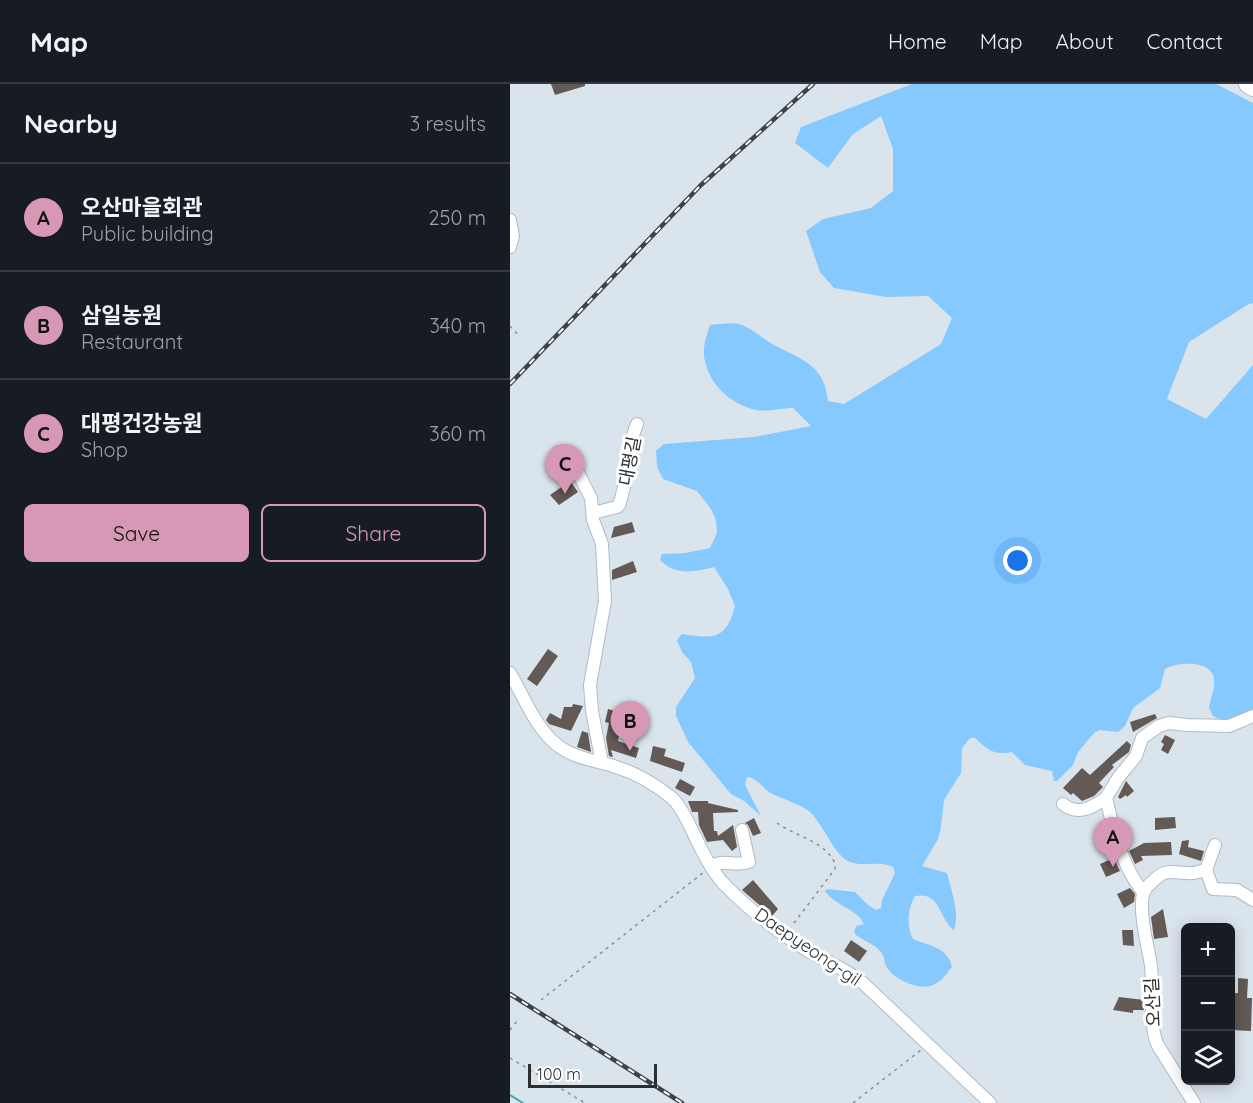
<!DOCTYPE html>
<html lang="en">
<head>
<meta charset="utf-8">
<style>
	body { margin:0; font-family:Quicksand,"Noto Sans KR",sans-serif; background:#20242c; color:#f1f3f6 }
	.controls { position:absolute; right:18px; bottom:18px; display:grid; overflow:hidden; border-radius:9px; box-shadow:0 3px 15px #0003 }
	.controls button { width:54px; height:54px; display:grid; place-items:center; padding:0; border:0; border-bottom:2px solid #363941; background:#171b24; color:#f1f3f6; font:30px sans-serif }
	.scale { position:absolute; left:18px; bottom:15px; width:129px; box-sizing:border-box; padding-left:6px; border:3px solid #2b2f32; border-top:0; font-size:16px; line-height:21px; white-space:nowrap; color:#2b2f32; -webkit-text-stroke:4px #fff; paint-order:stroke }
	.you { position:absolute; left:508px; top:477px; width:21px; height:21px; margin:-15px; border:4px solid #fff; border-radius:50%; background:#1a73e8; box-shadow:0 0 0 9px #1a73e833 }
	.badge { display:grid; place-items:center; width:39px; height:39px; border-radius:50%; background:#d698b4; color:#111; font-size:20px; font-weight:700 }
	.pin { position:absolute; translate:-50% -50px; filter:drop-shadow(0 2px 3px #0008) }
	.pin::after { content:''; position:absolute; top:32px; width:21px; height:18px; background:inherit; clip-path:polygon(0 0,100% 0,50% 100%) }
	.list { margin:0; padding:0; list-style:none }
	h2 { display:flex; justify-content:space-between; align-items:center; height:78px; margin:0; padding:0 24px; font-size:26px }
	h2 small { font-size:20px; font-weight:400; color:#9ea1a6 }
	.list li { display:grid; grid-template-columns:39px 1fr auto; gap:18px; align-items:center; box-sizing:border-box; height:108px; padding:0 24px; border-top:2px solid #363941 }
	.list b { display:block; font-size:22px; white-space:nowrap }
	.list p { margin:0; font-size:20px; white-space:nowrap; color:#9ea1a6 }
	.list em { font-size:20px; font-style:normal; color:#9ea1a6 }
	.actions { display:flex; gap:12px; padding:18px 24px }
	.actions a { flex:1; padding:14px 0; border:2px solid #d698b4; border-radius:9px; text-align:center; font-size:21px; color:#d698b4 }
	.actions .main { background:#d698b4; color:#111 }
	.icon { flex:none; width:33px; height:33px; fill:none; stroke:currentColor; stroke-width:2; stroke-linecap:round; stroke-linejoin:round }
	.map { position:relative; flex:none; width:743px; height:1019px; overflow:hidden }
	header { display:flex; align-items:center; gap:36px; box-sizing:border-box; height:84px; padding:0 30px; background:#171b24; border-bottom:2px solid #363941 }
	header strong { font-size:28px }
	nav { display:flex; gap:33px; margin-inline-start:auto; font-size:21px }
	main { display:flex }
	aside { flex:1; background:#171b24 }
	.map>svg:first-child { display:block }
	.green { fill:#86c9fe }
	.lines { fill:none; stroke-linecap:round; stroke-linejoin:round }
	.stream { stroke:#46a5b1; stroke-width:2 }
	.building { fill:#635955 }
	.minor-casing { stroke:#b2bbc3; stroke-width:14 }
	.highway-casing { stroke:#b2bbc3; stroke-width:20 }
	.path { stroke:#899095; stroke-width:1.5; stroke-dasharray:3 4.5; stroke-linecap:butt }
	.minor { stroke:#fff; stroke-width:12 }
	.highway { stroke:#fff; stroke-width:18 }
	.rail-casing { stroke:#3e4346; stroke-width:4.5 }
	.rail { stroke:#fff; stroke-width:2; stroke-dasharray:7; stroke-linecap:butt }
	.labels { text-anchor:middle; stroke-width:6; stroke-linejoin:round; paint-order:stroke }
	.street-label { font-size:18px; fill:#2b2f32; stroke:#fff }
</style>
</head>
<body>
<header>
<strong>Map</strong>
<nav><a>Home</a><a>Map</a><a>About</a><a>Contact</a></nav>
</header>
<main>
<aside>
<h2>Nearby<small>3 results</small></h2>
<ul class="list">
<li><span class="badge">A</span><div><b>오산마을회관</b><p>Public building</p></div><em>250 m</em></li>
<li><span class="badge">B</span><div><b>삼일농원</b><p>Restaurant</p></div><em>340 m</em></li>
<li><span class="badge">C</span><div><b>대평건강농원</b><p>Shop</p></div><em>360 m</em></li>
</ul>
<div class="actions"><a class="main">Save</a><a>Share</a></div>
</aside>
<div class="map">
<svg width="743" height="1019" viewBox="0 0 743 1019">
	<rect width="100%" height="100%" fill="#dae4ec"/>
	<!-- green -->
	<path class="green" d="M402,0H706L743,19V219L737,221L679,258L657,315L696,335L743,281V626C730,635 718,640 703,632L699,624C700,614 707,601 703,591C697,576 666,578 655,585L650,604L623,624L615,642L608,648L590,646L584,649L568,668L563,681L547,697H544L542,687L515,681L502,668C483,671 479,667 465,654H460L452,664L451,689L434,716L431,743L428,755L412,782L437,789C441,806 450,829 444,846C428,834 431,807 405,812C398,824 396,842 403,855C419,862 438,863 442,883C437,889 433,896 425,900C412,908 387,897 378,885C374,881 375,873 371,868C364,859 352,857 344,849L346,842L354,840C346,824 325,822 315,807L317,805L345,808L358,821L366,826L371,824L372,816L385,789L383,783C366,776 352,784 338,777C324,770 314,742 301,729C289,718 272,716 259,708C251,702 247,694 237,693L235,701L251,732L234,717L221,710L178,658L166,632V623L185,594L181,578L172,568L167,556L172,550C204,555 216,556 225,522L218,505L204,483C184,488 166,492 150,476L152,470L175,469L200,464L207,449L206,436L201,425L187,407L153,395L147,383L146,367L154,360L244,353L301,342L283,324C272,324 257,328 246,326C220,320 198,300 194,272C193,261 197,251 200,241C209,240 221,238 229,240C240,243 252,254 262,260C291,276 314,279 318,317L334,320L431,260L442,234L418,212L376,213L324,204L310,188L296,147L313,135L361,124L383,107V65L371,32L343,50L318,84L285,59L291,43Z"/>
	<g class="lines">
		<!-- stream -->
		<path class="stream" d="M0,1011L13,1019"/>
	</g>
	<!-- building -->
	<path class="building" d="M41,0H75V2L45,11Z
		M60,397L68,408L49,421L40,411Z
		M122,438L125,448L101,454L104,443Z
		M123,477L127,488L102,496V486Z
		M38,565L48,572L27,602L17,595Z
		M63,620L73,622L61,647L39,640L36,636L40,629L51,635L54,623H62Z
		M98,625L139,637L135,646L128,644L127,647L111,642L108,657L129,664L126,674L101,666L103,673L99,672L96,654L99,639L95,638Z
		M645,630L647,634L623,648L620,638Z
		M72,647L78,649L81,668L67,663Z
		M655,651L665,656L658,670L651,666L654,660L651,658Z
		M617,657L621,661L619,668L602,681L604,683L589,699L593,703L584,712L572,717L563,709L561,711L553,704L572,684L580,691Z
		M143,662L156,665L154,672L175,679L172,688L140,677Z
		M170,695L185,703L180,712L165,704Z
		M616,697L624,707L617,713L616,711L610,715L608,713L607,715Z
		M178,717H198V719L228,726V728L203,729L204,747H207L208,752L223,741L227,763L222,767L213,756L197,758L189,741L188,728H182Z
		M665,733L666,744L645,746V734Z
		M244,734L251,749L243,752L238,741L235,739Z
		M679,756L678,763L694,767L691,777L669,770L672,757Z
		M661,758L662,771L631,772L633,776L625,780L619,767L634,759Z
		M604,774L610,787L596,793L590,780Z
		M243,796L268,825L262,832L232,806Z
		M620,804L625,810L624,818L614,824L607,810Z
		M653,825L658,853L644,855L641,833Z
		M612,846H623L624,862L613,861Z
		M341,856L357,867L349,878L334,867Z
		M728,894L738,895L737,914H742L741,947L720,946V909H728Z
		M609,913L634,916V926H623V929L603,926Z"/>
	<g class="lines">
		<defs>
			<path id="minor" d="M0,136L3,152L0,163
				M48,368L54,371L65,383L81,414L83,436L92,460L95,517L80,601L82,627L92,679
				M83,429L107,423L109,421C119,394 116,366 127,340
				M0,589C14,613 25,643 47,661C65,675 86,676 106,683C126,689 146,701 162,714C171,722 175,733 181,744C190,763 199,783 213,799C238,825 268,848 298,867C317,878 336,885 353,899L480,1019
				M553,720C567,732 582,724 596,714
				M201,783C212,774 226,783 239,778L232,746
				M696,786L705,761
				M633,808C611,781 604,747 596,714L608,694L626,672L632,654L649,642L659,639L677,641L719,642L743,632
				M684,1019L647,960C638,935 644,908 641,882C638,861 631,841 632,819C632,810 634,805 641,799C657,783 659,789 678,789C684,790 690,787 696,786L703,805L727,806L743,816"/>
			<path id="highway" d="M738,0L743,3"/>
		</defs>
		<!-- minor casing -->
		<use href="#minor" class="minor-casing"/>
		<!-- highway casing -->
		<use href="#highway" class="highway-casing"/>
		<!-- path -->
		<path class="path" d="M0,242L10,253
			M267,739C285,752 317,758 325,780V785L281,843
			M31,916L194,788
			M0,946L7,937
			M0,974L75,1019
			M343,1019L411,966"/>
		<!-- minor -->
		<use href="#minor" class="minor"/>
		<!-- highway -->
		<use href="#highway" class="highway"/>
		<defs>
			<path id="rail" d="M0,300L191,101L303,0
				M0,910L172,1019"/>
		</defs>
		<!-- rail casing -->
		<use href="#rail" class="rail-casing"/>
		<!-- rail -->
		<use href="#rail" class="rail"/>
	</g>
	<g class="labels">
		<!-- street labels -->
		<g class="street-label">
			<text transform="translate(120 377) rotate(-79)" y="6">대평길</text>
			<text transform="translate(298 863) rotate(34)" y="6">Daepyeong-gil</text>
			<text transform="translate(643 918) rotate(-93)" y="6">오산길</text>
		</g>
	</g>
</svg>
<div class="controls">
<button>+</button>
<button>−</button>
<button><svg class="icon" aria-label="layers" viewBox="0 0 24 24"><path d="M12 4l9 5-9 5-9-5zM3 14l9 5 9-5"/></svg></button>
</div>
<div class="scale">100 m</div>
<div class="you"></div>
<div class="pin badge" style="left:603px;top:783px">A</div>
<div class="pin badge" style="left:120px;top:667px">B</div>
<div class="pin badge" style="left:55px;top:410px">C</div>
</div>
</main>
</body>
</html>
